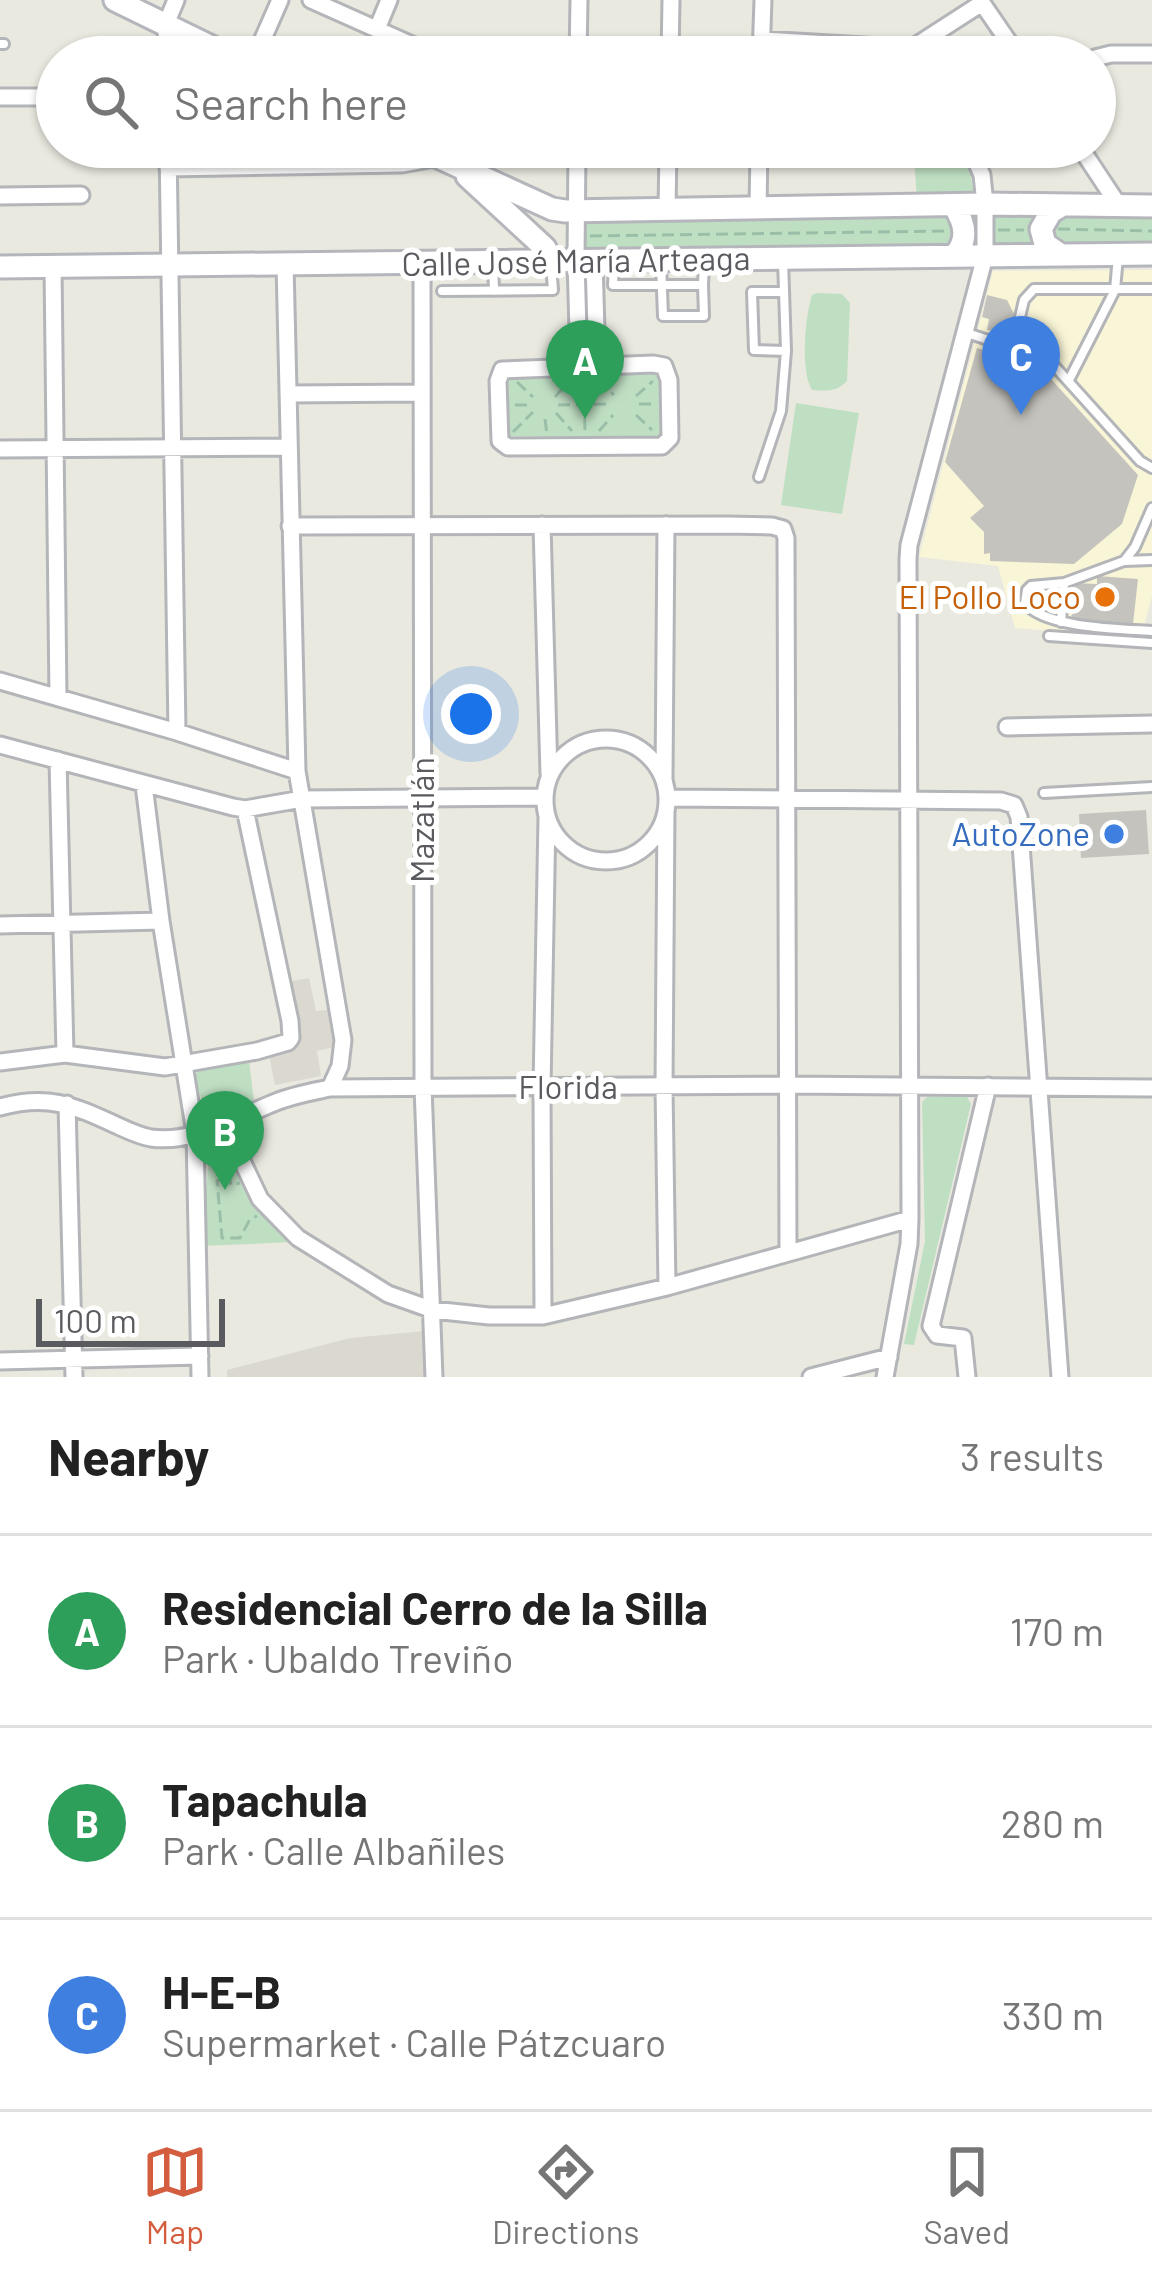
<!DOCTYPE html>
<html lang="en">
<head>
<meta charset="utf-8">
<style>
	body { margin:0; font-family:Barlow,sans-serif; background:#f6f6f6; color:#222 }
	.scale { position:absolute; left:36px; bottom:30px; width:189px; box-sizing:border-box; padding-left:12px; border:6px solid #595b5f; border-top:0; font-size:33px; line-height:42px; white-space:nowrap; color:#595b5f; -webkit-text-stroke:9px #fff; paint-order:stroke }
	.you { position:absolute; left:471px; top:714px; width:42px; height:42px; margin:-30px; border:9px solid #fff; border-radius:50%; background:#1a73e8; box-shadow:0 0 0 18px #1a73e833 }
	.badge { display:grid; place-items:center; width:78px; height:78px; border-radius:50%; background:#d35d3e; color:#fff; font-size:39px; font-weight:700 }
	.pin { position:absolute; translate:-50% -99px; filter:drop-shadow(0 3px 6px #0008) }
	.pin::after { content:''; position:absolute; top:63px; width:42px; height:36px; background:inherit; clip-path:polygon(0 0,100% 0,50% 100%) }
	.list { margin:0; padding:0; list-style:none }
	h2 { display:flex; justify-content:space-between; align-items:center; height:156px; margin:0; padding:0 48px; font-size:51px }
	h2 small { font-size:39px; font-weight:400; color:#767676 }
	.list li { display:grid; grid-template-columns:78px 1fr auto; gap:36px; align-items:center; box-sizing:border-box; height:192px; padding:0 48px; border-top:3px solid #e0e0e0 }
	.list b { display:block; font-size:45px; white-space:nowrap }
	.list p { margin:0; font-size:39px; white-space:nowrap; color:#767676 }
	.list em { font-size:39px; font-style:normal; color:#767676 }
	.icon { flex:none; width:66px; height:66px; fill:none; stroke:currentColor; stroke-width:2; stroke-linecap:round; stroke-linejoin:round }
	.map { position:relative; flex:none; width:1152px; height:1377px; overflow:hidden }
	.search { position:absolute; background:#fff; box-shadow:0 3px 9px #0004; left:36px; right:36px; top:36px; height:132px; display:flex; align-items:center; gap:30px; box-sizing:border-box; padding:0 42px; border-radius:66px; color:#767676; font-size:45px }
	.sheet { height:732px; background:#fff }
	nav { display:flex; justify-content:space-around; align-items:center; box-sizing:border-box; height:168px; border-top:3px solid #e0e0e0; background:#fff; font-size:33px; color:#767676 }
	nav a { display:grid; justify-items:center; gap:6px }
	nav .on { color:#d35d3e }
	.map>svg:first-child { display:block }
	.commercial { fill:#f9f5d7 }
	.education { fill:#dad8cf }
	.green { fill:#bfdfc3 }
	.building { fill:#c5c3bd }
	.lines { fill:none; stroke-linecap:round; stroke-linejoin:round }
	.lane-casing { stroke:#b3b5b9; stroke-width:14 }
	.street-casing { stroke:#b3b5b9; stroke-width:21 }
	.secondary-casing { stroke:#b4b6bb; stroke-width:27 }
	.path { stroke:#9abfa9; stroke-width:3; stroke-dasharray:12 6; stroke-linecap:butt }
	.lane { stroke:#fff; stroke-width:8 }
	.street { stroke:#fff; stroke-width:15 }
	.secondary { stroke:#fff; stroke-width:21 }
	.food-dot { fill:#e8710a; stroke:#fff; stroke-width:4.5 }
	.shop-dot { fill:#3f7fe0; stroke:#fff; stroke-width:4.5 }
	.labels { text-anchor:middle; stroke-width:10; stroke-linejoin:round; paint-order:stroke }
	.street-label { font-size:33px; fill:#595b5f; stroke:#fff }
	.food-label { font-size:33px; fill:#c56008; stroke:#fff; text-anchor:end }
	.shop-label { font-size:33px; fill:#366cbe; stroke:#fff; text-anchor:end }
</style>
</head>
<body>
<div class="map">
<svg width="1152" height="1377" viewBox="0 0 1152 1377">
	<rect width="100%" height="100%" fill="#eae9e0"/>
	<!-- commercial -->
	<path class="commercial" d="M1152,270V596L1141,638L1015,628L998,566L919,557L993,271Z"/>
	<!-- education -->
	<path class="education" d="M309,978L316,1011L327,1010L334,1047L317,1051L321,1076L275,1085L268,1050L299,1043L287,982Z
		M425,1331V1377H227V1370L350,1338Z"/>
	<!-- green -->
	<path class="green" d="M913,147H959L970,171L974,196L917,197Z
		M936,213L1036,215V250L582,257L583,219Z
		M1152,214V248L1055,245L1049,223L1058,216L1068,215Z
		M817,293L842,294L850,303L847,381C836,392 828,391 812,390C800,371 805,317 812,295Z
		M513,373H659L661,377V435L654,438L509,436L508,378Z
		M796,403L859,413L842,514L781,505Z
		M249,1060L254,1103L221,1114L203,1106L194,1075L199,1070Z
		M927,1097H967L971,1104L914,1345L904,1344L925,1241L922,1102Z
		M211,1128L222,1141L248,1198L293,1242L202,1246Z"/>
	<!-- building -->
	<path class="building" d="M987,295L1007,300L1014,314L1008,334L987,330L989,319L982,317Z
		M977,348L1041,368L1138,475L1122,524L1074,564L990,561V553L984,554V532L970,518L984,506L945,462Z
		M1097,576L1138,579L1133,624L1071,620L1075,583L1097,584Z
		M1146,810L1149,854L1081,858L1079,814Z"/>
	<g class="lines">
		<defs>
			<path id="lane" d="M0,44H4
				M783,260L786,351L754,350L752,292H784
				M493,263L494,291
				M614,263L613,285H703L704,264
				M661,264L663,316H704L703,285
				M442,291L553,290L551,265
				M967,333L1049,360L1140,461L1152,468
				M1013,347L1024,300L1034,289H1152
				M1069,380L1115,290L1118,256
				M759,477L781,411L786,351
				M1125,560L1135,547L1152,508
				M1152,560L1124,561L1064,583L1031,586L1027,590L1025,603C1044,628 1120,629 1152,631
				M1061,622L1064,583
				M1049,636L1152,643
				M1044,793L1152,787"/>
			<path id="street" d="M311,0L439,57
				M980,0L1019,57
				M377,29L389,0
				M762,40L882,47L906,57
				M903,54L982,3
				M167,57L166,24L176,0
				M255,57L280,0
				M578,57L579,0
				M670,57L671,0
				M761,57L763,0
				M1095,58L1111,54H1152
				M0,97H57
				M168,147L177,732
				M577,147L576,261L579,365
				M1080,147L1119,206
				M168,168L402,164L440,157
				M0,196L81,195
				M758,210L759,147
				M667,211L668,147
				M594,261L597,365
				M422,263L423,1087L434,1377
				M285,264L297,771L343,1040L340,1066L330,1088
				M53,266L58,698
				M653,364L664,366L669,380L670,438L662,446L508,447L500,441L498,381L502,370Z
				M288,394L422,393
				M0,449L288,447
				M542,525L549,774
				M290,526L728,525L772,526L783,529L786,538L788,1251
				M0,681L177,732L297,771
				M1007,727L1152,724
				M545 800a61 61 0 1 1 122 0a61 61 0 1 1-122 0Z
				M0,745L233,807L245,809L302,799L544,797
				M58,760L65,1054
				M664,779L666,525
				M144,785L161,921L195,1133L200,1377
				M667,798L1001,801L1014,805L1019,817L1060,1377
				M666,810L664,1087L667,1287
				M0,925L161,921
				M0,1062L65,1054L165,1067L257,1051L288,1042L291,1038L290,1021L245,809
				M67,1104L74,1377
				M0,1107C48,1094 72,1105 116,1125C127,1130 139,1136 151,1138C193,1144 238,1117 276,1102C293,1095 311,1092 330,1088L788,1085L1152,1088
				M224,1123L260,1199L298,1238L388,1294L433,1310L489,1316H543L667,1287L910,1219
				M543,1316L542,1088L547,817
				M0,1361L200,1356
				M811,1377L889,1357
				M885,1377L909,1244L910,1219L908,559L909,545L985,256V204L982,175L970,147
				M967,1377L963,1338L937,1335L931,1326L988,1086"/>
			<path id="secondary" d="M115,0L232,57
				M416,147L552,209L565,211L985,204L1152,206
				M467,176L545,248L551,262
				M1061,206L1051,212L1041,229L1045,244L1061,255
				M954,256C969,240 965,223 954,206
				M0,267L1152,254"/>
		</defs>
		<!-- lane casing -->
		<use href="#lane" class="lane-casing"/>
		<!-- street casing -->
		<use href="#street" class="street-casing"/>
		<!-- secondary casing -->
		<use href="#secondary" class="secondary-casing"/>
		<!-- path -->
		<path class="path" d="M1058,229L1152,231
			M998,230H1024
			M590,236L946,231
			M598,380L614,395
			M517,382L533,397
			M584,382L585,433
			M636,396L653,381
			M555,397L570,380
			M639,404H655
			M515,405H531
			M558,405L610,404
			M556,413L572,431
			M636,415L652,430
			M545,419L547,435
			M599,431L613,415
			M513,432L533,412
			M216,1144L224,1178L217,1181L222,1238H240L250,1219L257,1216
			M226,1177L229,1176L231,1185L240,1183"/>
		<!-- lane -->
		<use href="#lane" class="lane"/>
		<!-- street -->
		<use href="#street" class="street"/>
		<!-- secondary -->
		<use href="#secondary" class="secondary"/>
	</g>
	<!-- markers -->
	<circle class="food-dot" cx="1105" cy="597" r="12"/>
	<circle class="shop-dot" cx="1114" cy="834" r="12"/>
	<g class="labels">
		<!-- street labels -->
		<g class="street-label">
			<text transform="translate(576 261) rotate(-1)" y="12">Calle José María Arteaga</text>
			<text transform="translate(422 820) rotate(-90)" y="12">Mazatlán</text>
			<text x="568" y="1099">Florida</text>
		</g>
		<!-- food labels -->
		<g class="food-label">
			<text x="1081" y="609">El Pollo Loco</text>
		</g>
		<!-- shop labels -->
		<g class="shop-label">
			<text x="1090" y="846">AutoZone</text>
		</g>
	</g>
</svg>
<div class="scale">100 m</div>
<div class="you"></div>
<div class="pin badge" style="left:585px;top:419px;background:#2e9e5b">A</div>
<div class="pin badge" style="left:225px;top:1190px;background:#2e9e5b">B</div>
<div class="pin badge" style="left:1021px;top:415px;background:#3f7fe0">C</div>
<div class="search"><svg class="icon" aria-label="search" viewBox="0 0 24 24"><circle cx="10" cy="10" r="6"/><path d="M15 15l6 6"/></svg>Search here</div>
</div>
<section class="sheet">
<h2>Nearby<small>3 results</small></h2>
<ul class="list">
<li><span class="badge" style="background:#2e9e5b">A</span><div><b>Residencial Cerro de la Silla</b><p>Park · Ubaldo Treviño</p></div><em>170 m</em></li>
<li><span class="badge" style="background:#2e9e5b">B</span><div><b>Tapachula</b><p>Park · Calle Albañiles</p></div><em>280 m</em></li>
<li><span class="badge" style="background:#3f7fe0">C</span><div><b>H-E-B</b><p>Supermarket · Calle Pátzcuaro</p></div><em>330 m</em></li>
</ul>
</section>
<nav>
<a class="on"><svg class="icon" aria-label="map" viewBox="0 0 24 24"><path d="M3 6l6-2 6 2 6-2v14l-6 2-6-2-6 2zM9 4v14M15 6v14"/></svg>Map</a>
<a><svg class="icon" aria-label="directions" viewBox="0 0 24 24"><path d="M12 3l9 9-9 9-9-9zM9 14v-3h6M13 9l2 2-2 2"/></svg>Directions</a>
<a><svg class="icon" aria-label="saved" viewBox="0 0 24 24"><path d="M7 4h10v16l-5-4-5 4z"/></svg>Saved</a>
</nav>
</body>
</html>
